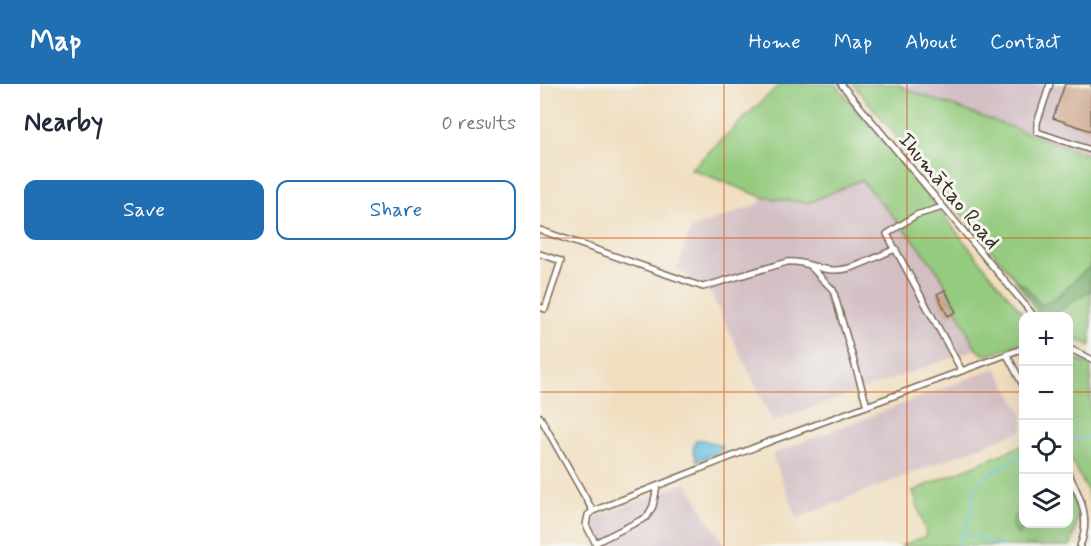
<!DOCTYPE html>
<html lang="en">
<head>
<meta charset="utf-8">
<style>
	body { margin:0; font-family:Mynerve,sans-serif; background:#f6f6f7; color:#1f2937 }
	.controls { position:absolute; right:18px; bottom:18px; display:grid; overflow:hidden; border-radius:12px; box-shadow:0 6px 24px #0002 }
	.controls button { width:54px; height:54px; display:grid; place-items:center; padding:0; border:0; border-bottom:2px solid #e0e1e3; background:#fff; color:#1f2937; font:30px sans-serif }
	.list { margin:0; padding:0; list-style:none }
	h2 { display:flex; justify-content:space-between; align-items:center; height:78px; margin:0; padding:0 24px; font-size:26px }
	h2 small { font-size:20px; font-weight:400; color:#747a83 }
	.actions { display:flex; gap:12px; padding:18px 24px }
	.actions a { flex:1; padding:14px 0; border:2px solid #1f6fb2; border-radius:12px; text-align:center; font-size:21px; color:#1f6fb2 }
	.actions .main { background:#1f6fb2; color:#fff }
	.icon { flex:none; width:33px; height:33px; fill:none; stroke:currentColor; stroke-width:2; stroke-linecap:round; stroke-linejoin:round }
	.map { position:relative; flex:none; width:551px; height:462px; overflow:hidden }
	header { display:flex; align-items:center; gap:36px; box-sizing:border-box; height:84px; padding:0 30px; background:#1f6fb2; color:#fff }
	header strong { font-size:28px }
	nav { display:flex; gap:33px; margin-inline-start:auto; font-size:21px }
	main { display:flex }
	aside { flex:1; background:#fff }
	.map>svg:first-child { display:block }
	.industrial { fill:#d2bec3 }
	.green { fill:#94cb7e; stroke:#687a4e; stroke-width:1.5 }
	.forest { fill:#77af6d; stroke:#596c46; stroke-width:1.5 }
	.water { fill:#63bfe1; stroke:#4f7480; stroke-width:1.5 }
	.lines { fill:none; stroke-linecap:round; stroke-linejoin:round }
	.stream { stroke:#63bfe1; stroke-width:1.5 }
	.building { fill:#cca589 }
	.minor-casing { stroke:#7a6956; stroke-width:8 }
	.minor { stroke:#fff; stroke-width:5 }
	.grid { fill:none; stroke:#d7540e; stroke-width:1.5; stroke-opacity:0.55 }
	.labels { text-anchor:middle; stroke-width:6; stroke-linejoin:round; paint-order:stroke }
	.street-label { font-size:22px; fill:#3b2a1e; stroke:#f6f6f2 }
</style>
</head>
<body>
<header>
<strong>Map</strong>
<nav><a>Home</a><a>Map</a><a>About</a><a>Contact</a></nav>
</header>
<main>
<aside>
<h2>Nearby<small>0 results</small></h2>
<ul class="list">
</ul>
<div class="actions"><a class="main">Save</a><a>Share</a></div>
</aside>
<div class="map">
<svg width="551" height="462" viewBox="0 0 551 462">
	<rect width="100%" height="100%" fill="#f6f6f2"/>
	<filter id="ink" filterUnits="userSpaceOnUse"><feTurbulence type="fractalNoise" baseFrequency=".0167" numOctaves="2"/><feDisplacementMap in="SourceGraphic" scale="12" xChannelSelector="R" yChannelSelector="G"/><feConvolveMatrix kernelMatrix="1 2 1 2 8 2 1 2 1" color-interpolation-filters="sRGB"/></filter>
	<filter id="wash" filterUnits="userSpaceOnUse"><feTurbulence type="fractalNoise" baseFrequency=".008" numOctaves="4" result="noise"/><feDisplacementMap in="SourceGraphic" scale="24" xChannelSelector="R" yChannelSelector="G"/><feGaussianBlur stdDeviation="1.35" result="paint"/><feColorMatrix in="noise" values="0 0 0 0 0 0 0 0 0 0 0 0 0 0 0 0 0 1.4 0 .05"/><feComposite in="paint" operator="in"/></filter>
	<g filter="url(#wash)">
		<rect width="100%" height="100%" fill="#f0debf"/>
		<!-- industrial -->
		<path class="industrial" d="M358,0H551V72L363,4Z
			M321,95L378,161L401,192L436,265L233,338L171,209L137,185L151,145L219,120L222,113L268,119Z
			M456,284L483,330V346L257,434L232,370Z
			M146,399L185,462H64L54,442V436L59,432Z"/>
		<!-- green -->
		<path class="green" d="M240,0H296L485,232L483,259L446,272L436,265L401,192L378,161L321,96L268,119L222,113L151,85Z
			M313,0H358L363,4L551,72V262L529,251L528,232H506Z
			M529,272L551,282V421L547,406L529,372Z
			M483,361L484,440H528L529,400C538,425 541,437 530,462H360L384,453L386,449L373,407Z"/>
		<!-- forest -->
		<path class="forest" d="M551,182V205L512,232H500L475,195L484,201L501,221C521,214 534,194 551,182Z
			M483,427L484,440H495L478,451L472,442L475,432Z"/>
		<!-- water -->
		<path class="water" d="M156,356H164L182,362V366L157,377L153,365Z"/>
		<g class="lines">
			<!-- stream -->
			<path class="stream" d="M528,356L551,353
				M422,452L432,429L434,407L443,394L484,369
				M418,462L422,452L426,450L463,462"/>
		</g>
		<g id="blocks">
			<!-- building -->
			<path class="building" d="M525,0H551V47L513,34Z
				M405,206L416,228L408,232L397,210Z"/>
		</g>
	</g>
	<g filter="url(#ink)">
		<use href="#blocks" fill-opacity="0" stroke="#7a6956" stroke-width="1.5"/>
		<g class="lines">
			<defs>
				<path id="minor" d="M301,0L494,232
					M510,0L497,39V48L551,66
					M403,123L376,131L347,150L422,287
					M0,146L163,203L247,178C264,176 277,186 293,186C314,187 336,172 356,165
					M0,170L21,177L5,225L0,223
					M270,182L293,206L327,322
					M528,264L551,275
					M467,271L484,303
					M0,333L53,427
					M528,389C541,413 551,435 540,462
					M55,459L107,433L113,422L117,402
					M57,462L46,441L48,431L53,427L231,357L484,264"/>
			</defs>
			<!-- minor casing -->
			<use href="#minor" class="minor-casing"/>
			<!-- minor -->
			<use href="#minor" class="minor"/>
		</g>
	</g>
	<!-- grid -->
	<path class="grid" d="M184,0V462M367,0V462M0,154H551M0,308H484M528,308H551"/>
	<g class="labels">
		<!-- street labels -->
		<g class="street-label">
			<text transform="translate(410 106) rotate(50)" y="8">Ihumātao Road</text>
		</g>
	</g>
</svg>
<div class="controls">
<button>+</button>
<button>−</button>
<button><svg class="icon" aria-label="locate" viewBox="0 0 24 24"><circle cx="12" cy="12" r="6"/><path d="M12 2v4M12 18v4M2 12h4M18 12h4"/></svg></button>
<button><svg class="icon" aria-label="layers" viewBox="0 0 24 24"><path d="M12 4l9 5-9 5-9-5zM3 14l9 5 9-5"/></svg></button>
</div>
</div>
</main>
</body>
</html>
